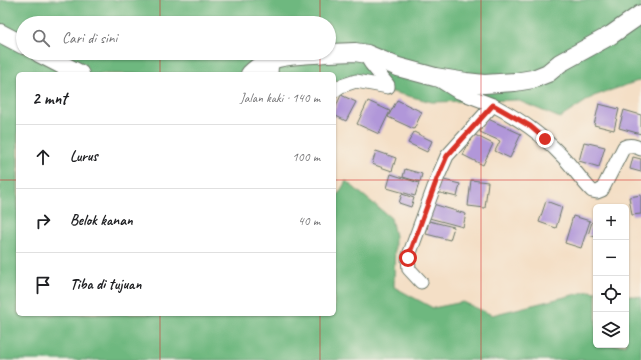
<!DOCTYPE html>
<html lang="id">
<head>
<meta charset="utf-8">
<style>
	body { margin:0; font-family:Caveat,sans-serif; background:#f6f6f6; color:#202124 }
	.controls { position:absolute; right:12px; bottom:12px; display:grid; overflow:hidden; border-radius:6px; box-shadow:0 1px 3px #0004 }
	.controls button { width:36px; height:36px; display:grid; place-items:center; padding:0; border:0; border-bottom:1px solid #e0e0e0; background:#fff; color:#202124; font:20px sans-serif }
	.stop { position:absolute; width:12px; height:12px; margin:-9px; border:3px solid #d93025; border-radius:50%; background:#fff }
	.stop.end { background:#d93025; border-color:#fff; box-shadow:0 1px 4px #0008 }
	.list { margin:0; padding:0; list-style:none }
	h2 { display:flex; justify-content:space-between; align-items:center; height:52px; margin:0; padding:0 16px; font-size:17px }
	h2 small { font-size:13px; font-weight:400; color:#757577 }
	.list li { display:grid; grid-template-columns:26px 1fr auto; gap:12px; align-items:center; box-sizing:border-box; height:64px; padding:0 16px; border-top:1px solid #e0e0e0 }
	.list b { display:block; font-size:15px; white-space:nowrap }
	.list em { font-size:13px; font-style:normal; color:#757577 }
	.icon { flex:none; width:22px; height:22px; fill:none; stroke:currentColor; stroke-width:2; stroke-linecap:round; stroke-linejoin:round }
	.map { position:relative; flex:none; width:641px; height:360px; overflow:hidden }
	.search { position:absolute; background:#fff; box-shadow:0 1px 3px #0004; left:16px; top:16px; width:320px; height:44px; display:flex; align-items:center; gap:10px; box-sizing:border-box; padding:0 14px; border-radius:22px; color:#757577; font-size:15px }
	.panel { position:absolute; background:#fff; box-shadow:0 1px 3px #0004; left:16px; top:72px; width:320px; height:244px; border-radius:6px }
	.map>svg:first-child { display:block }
	.forest { fill:#6eb87f; stroke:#467a5a; fill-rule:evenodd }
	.building { fill:#b197d9 }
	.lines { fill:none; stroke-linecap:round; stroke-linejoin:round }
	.street-casing { stroke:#6a7667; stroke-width:15 }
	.secondary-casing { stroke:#6a7667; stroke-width:20 }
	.street { stroke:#fff; stroke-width:13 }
	.secondary { stroke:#fff; stroke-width:18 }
	.route { stroke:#d93025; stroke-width:5 }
	.grid { fill:none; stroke:#d62828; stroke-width:1; stroke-opacity:0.55 }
</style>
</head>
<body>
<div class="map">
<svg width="641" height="360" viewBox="0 0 641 360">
	<rect width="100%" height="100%" fill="#f7f3e8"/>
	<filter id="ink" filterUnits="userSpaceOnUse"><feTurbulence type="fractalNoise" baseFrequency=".025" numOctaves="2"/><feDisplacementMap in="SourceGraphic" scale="8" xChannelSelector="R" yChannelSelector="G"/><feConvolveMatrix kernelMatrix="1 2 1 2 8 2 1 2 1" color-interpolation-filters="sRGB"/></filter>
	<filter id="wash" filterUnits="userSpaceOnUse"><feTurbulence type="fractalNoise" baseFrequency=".012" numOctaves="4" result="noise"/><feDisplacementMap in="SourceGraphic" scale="16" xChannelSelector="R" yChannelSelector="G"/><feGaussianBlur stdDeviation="0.9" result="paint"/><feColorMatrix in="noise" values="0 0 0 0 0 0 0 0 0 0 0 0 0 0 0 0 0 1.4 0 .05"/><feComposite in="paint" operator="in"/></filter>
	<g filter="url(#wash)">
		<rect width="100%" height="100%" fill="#f4dfc6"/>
		<!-- forest -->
		<path class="forest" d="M0,0H641V80L594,96L560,118L517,100L432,102L345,80L334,81V74H18V314H334V202L346,181L391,218L395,236L394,287L433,308L463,302L492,315L589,291L596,292V345H626V295L641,297V360H0ZM23,23H329V53H23Z"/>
		<g id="blocks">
			<!-- building -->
			<path class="building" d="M341,95L356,102L346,121L334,115V111Z
				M397,100L422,112L414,129L388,117Z
				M368,101L390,111L379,134L357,124Z
				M599,104L619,109L614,130L594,125Z
				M624,110L641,115V134L619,128Z
				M486,118L521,134L510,158L495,151L500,141L480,132Z
				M414,132L432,141L427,152L408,143Z
				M473,134L493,144L483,165L463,155Z
				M584,142L605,147L599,167L579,161Z
				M376,151L396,158L392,171L372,164Z
				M633,157L641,159V172L630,169Z
				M405,169L422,174L420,182L403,177Z
				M391,174L419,183L415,196L387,188Z
				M440,179L460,184L457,197L436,192Z
				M471,180L488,182L485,208L468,206Z
				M402,194L414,198L411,207L399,203Z
				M641,195V214L632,215L629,197Z
				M546,201L562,207L556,228L539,222Z
				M433,204L466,214L463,227L429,218Z
				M573,216L590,221L581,248L565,243Z
				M429,221L454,227L450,240L426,234Z
				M592,222L596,223V237L588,235Z"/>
		</g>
	</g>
	<g filter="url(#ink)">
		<use href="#blocks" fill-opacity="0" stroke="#6a7667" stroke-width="1"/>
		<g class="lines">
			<defs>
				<path id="street" d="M271,74L272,58
					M440,81L456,91L493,105
					M334,91L341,86L356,81L388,87V85L371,64L364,53
					M421,282L409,269L408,258L437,179L447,156L493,105C521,120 540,133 562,156C573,167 581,180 592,191L597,192L602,190L624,147C630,144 635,146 641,149"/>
				<path id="secondary" d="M0,33L23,45
					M39,53L80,74
					M329,53L355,52L367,54L398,67L435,77L466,82L484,84L515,82L533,79L548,73L560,63L611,35L641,14
					M250,74C272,52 298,56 326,53"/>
			</defs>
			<!-- street casing -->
			<use href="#street" class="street-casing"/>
			<!-- secondary casing -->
			<use href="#secondary" class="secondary-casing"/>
			<!-- street -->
			<use href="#street" class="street"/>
			<!-- secondary -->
			<use href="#secondary" class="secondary"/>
		</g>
	</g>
	<g class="lines" filter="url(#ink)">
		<!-- route -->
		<path class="route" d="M408,258L437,179L447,156L493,105L530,126L545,139"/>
	</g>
	<!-- grid -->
	<path class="grid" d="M160,0V23M320,0V23M481,0V360M160,53V74M320,53V74M0,180H18M334,180H641M160,314V360M320,314V360"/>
</svg>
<div class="controls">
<button>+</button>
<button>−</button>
<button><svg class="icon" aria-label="locate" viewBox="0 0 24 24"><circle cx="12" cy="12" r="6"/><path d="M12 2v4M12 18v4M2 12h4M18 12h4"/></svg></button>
<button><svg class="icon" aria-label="layers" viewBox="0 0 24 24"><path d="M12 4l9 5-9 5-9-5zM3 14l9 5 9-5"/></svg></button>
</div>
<div class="stop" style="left:408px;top:258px"></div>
<div class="stop end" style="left:545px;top:139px"></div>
<div class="search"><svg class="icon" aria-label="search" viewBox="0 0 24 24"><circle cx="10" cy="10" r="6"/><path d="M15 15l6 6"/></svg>Cari di sini</div>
<section class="panel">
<h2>2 mnt<small>Jalan kaki · 140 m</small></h2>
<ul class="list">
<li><svg class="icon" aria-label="ahead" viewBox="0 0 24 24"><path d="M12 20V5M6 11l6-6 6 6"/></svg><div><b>Lurus</b></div><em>100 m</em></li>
<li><svg class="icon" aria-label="right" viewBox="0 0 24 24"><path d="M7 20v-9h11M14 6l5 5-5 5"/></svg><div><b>Belok kanan</b></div><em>40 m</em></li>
<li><svg class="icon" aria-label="arrive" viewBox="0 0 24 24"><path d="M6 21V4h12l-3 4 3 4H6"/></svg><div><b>Tiba di tujuan</b></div></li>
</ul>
</section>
</div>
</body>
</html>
